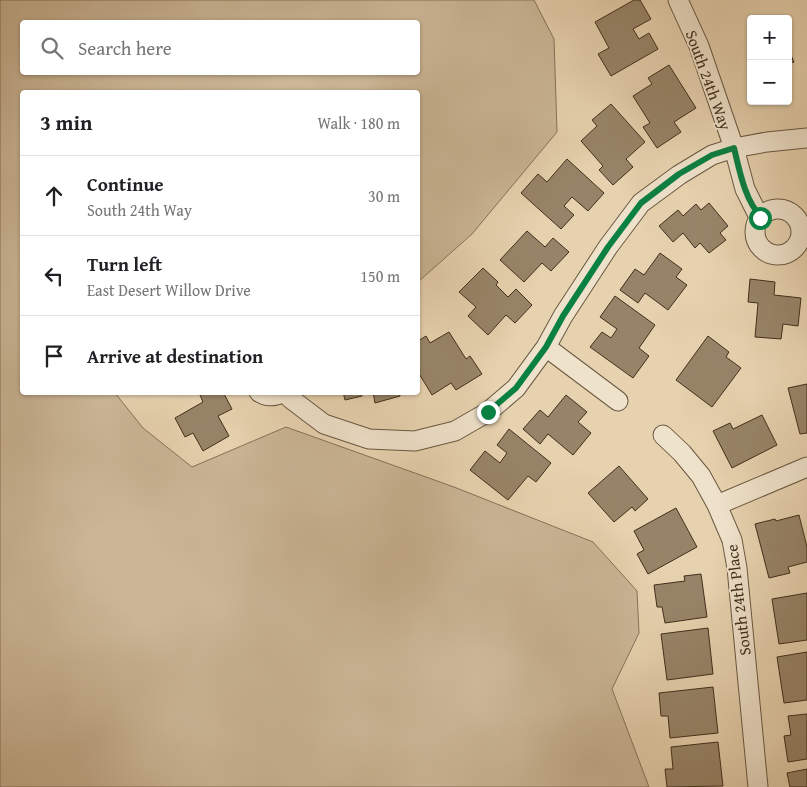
<!DOCTYPE html>
<html lang="en">
<head>
<meta charset="utf-8">
<style>
	body { margin:0; font-family:"Gentium Book Plus",serif; background:#f2f2f2; color:#202124 }
	.controls { position:absolute; right:15px; top:15px; display:grid; overflow:hidden; border-radius:5px; box-shadow:0 1px 4px #0004 }
	.controls button { width:45px; height:45px; display:grid; place-items:center; padding:0; border:0; border-bottom:1px solid #e0e0e0; background:#fff; color:#202124; font:25px sans-serif }
	.stop { position:absolute; width:15px; height:15px; margin:-11px; border:4px solid #0b8043; border-radius:50%; background:#fff }
	.stop.end { background:#0b8043; border-color:#fff; box-shadow:0 1px 5px #0008 }
	.list { margin:0; padding:0; list-style:none }
	h2 { display:flex; justify-content:space-between; align-items:center; height:65px; margin:0; padding:0 20px; font-size:21px }
	h2 small { font-size:16px; font-weight:400; color:#757577 }
	.list li { display:grid; grid-template-columns:32px 1fr auto; gap:15px; align-items:center; box-sizing:border-box; height:80px; padding:0 20px; border-top:1px solid #e0e0e0 }
	.list b { display:block; font-size:19px; white-space:nowrap }
	.list p { margin:0; font-size:16px; white-space:nowrap; color:#757577 }
	.list em { font-size:16px; font-style:normal; color:#757577 }
	.icon { flex:none; width:28px; height:28px; fill:none; stroke:currentColor; stroke-width:2; stroke-linecap:round; stroke-linejoin:round }
	.map { position:relative; flex:none; width:807px; height:787px; overflow:hidden }
	.search { position:absolute; background:#fff; box-shadow:0 1px 4px #0004; left:20px; top:20px; width:400px; height:55px; display:flex; align-items:center; gap:12px; box-sizing:border-box; padding:0 18px; border-radius:5px; color:#757577; font-size:19px }
	.panel { position:absolute; background:#fff; box-shadow:0 1px 4px #0004; left:20px; top:90px; width:400px; height:305px; border-radius:5px }
	.map>svg:first-child { display:block }
	.green { fill:#cbb696; stroke:#867259; fill-rule:evenodd }
	.building { fill:#978468; stroke:#402f1c }
	.lines { fill:none; stroke-linecap:round; stroke-linejoin:round }
	.minor-casing { stroke:#6a5841; stroke-width:21 }
	.minor { stroke:#efe2cb; stroke-width:19 }
	.route { stroke:#0b8043; stroke-width:6 }
	.labels { text-anchor:middle; stroke-width:4; stroke-linejoin:round; paint-order:stroke }
	.street-label { font-size:16px; fill:#402f1c; stroke:#efe2cb }
</style>
</head>
<body>
<div class="map">
<svg width="807" height="787" viewBox="0 0 807 787">
	<rect width="100%" height="100%" fill="#e7d2af"/>
	<filter id="stains"><feTurbulence type="fractalNoise" baseFrequency=".004" numOctaves="4"/><feColorMatrix values="0 0 0 0 .2 0 0 0 0 .09 0 0 0 0 .02 0 0 0 .5 -.17"/></filter>
	<radialGradient id="worn" r=".72"><stop offset=".6" stop-color="#630" stop-opacity="0"/><stop offset="1" stop-color="#630" stop-opacity=".3"/></radialGradient>
	<!-- green -->
	<path class="green" d="M0,0H534L554,39L557,132L472,234L418,282V92H22V392L115,393L143,428L192,467L286,427L454,487L593,542L637,591L639,633L612,689L649,787H0ZM22,22H418V72H22Z"/>
	<!-- building -->
	<path class="building" d="M634,0H640L651,19L633,29L639,39L649,33L658,49L611,76L598,54L609,48L595,22Z
		M788,48L794,62L788,64Z
		M669,65L696,108L674,122L681,132L657,148L643,127L650,123L633,96L652,84L648,78Z
		M611,104L645,142L626,159L633,167L613,185L599,170L603,166L581,141L597,126L592,120Z
		M567,159L604,193L588,211L572,197L564,206L574,215L561,229L521,193L538,174L547,182Z
		M709,203L728,226L720,233L726,240L709,253L700,243L695,248L683,233L673,242L659,226L678,210L683,216L696,204L701,210Z
		M527,231L545,247L553,238L569,252L551,271L542,263L524,282L500,260Z
		M660,253L682,269L676,277L687,285L668,310L645,293L638,303L620,290L635,269L644,275Z
		M483,268L498,282L496,285L508,297L516,289L532,305L515,323L506,315L488,335L468,316L476,307L459,292Z
		M750,279L775,282L774,295L801,298L798,326L783,324L781,339L755,337L758,303L748,302Z
		M615,296L655,325L639,348L649,356L633,378L590,347L602,332L611,338L617,329L600,317Z
		M449,332L466,359L470,356L482,374L456,390L451,383L432,395L418,372V341L426,336L430,343Z
		M708,336L729,352L726,357L741,368L712,407L676,380Z
		M807,384V433L800,434L788,388Z
		M205,392H223L232,409L218,416L229,436L203,451L193,433L185,437L175,418L203,402L200,395Z
		M343,392H361L362,396L345,400Z
		M373,392H400V396L375,403Z
		M566,395L587,412L578,422L591,433L573,455L548,434L540,444L523,429L540,410L548,417Z
		M762,415L777,445L732,468L713,431L730,423L733,429Z
		M509,429L551,463L536,482L528,476L508,500L470,470L485,451L500,463L507,453L497,445Z
		M619,466L648,499L635,511L632,507L614,522L588,493Z
		M676,508L697,547L648,574L637,554L644,550L634,531Z
		M799,515L807,547V562L788,567L790,573L769,578L755,524L775,519L776,521Z
		M701,574L707,617L665,623L662,607H657L654,585L685,581L684,576Z
		M807,593V640L779,644L772,599Z
		M708,628L713,674L667,680L661,634Z
		M807,652V700L784,703L777,657Z
		M713,687L718,733L670,738L668,716H661L659,693Z
		M807,714V759L788,762L784,736L791,735L788,716Z
		M718,742L723,786L667,787L665,769H673L671,747Z
		M807,769V787H790L787,773Z"/>
	<g class="lines">
		<defs>
			<path id="minor" d="M678,0L699,46L734,148L745,189L757,213L761,216
				M755 232a23 23 0 1 1 46 0a23 23 0 1 1-46 0Z
				M546,347L618,401
				M259,392C267,398 276,396 284,392
				M285,392L291,399L324,424L369,439L415,441L455,431L488,412L516,388L546,347L563,316L608,247L641,203L679,175L712,155L734,148L767,142L807,138
				M663,435L682,453L701,476L717,505L732,540L737,568L758,787
				M717,505L807,467"/>
		</defs>
		<!-- minor casing -->
		<use href="#minor" class="minor-casing"/>
		<!-- minor -->
		<use href="#minor" class="minor"/>
	</g>
	<g class="lines">
		<!-- route -->
		<path class="route" d="M488,412L516,388L546,347L563,316L608,247L641,203L679,174L712,155L734,148C739,168 745,202 761,216L760,218"/>
	</g>
	<g class="labels">
		<!-- street labels -->
		<g class="street-label">
			<text transform="translate(709 80) rotate(70)" y="6">South 24th Way</text>
			<text transform="translate(738 600) rotate(-97)" y="6">South 24th Place</text>
		</g>
	</g>
	<rect width="100%" height="100%" filter="url(#stains)"/>
	<rect width="100%" height="100%" fill="url(#worn)"/>
</svg>
<div class="controls">
<button>+</button>
<button>−</button>
</div>
<div class="stop" style="left:760px;top:218px"></div>
<div class="stop end" style="left:488px;top:412px"></div>
<div class="search"><svg class="icon" aria-label="search" viewBox="0 0 24 24"><circle cx="10" cy="10" r="6"/><path d="M15 15l6 6"/></svg>Search here</div>
<section class="panel">
<h2>3 min<small>Walk · 180 m</small></h2>
<ul class="list">
<li><svg class="icon" aria-label="ahead" viewBox="0 0 24 24"><path d="M12 20V5M6 11l6-6 6 6"/></svg><div><b>Continue</b><p>South 24th Way</p></div><em>30 m</em></li>
<li><svg class="icon" aria-label="left" viewBox="0 0 24 24"><path d="M17 20v-9H6M10 6l-5 5 5 5"/></svg><div><b>Turn left</b><p>East Desert Willow Drive</p></div><em>150 m</em></li>
<li><svg class="icon" aria-label="arrive" viewBox="0 0 24 24"><path d="M6 21V4h12l-3 4 3 4H6"/></svg><div><b>Arrive at destination</b></div></li>
</ul>
</section>
</div>
</body>
</html>
